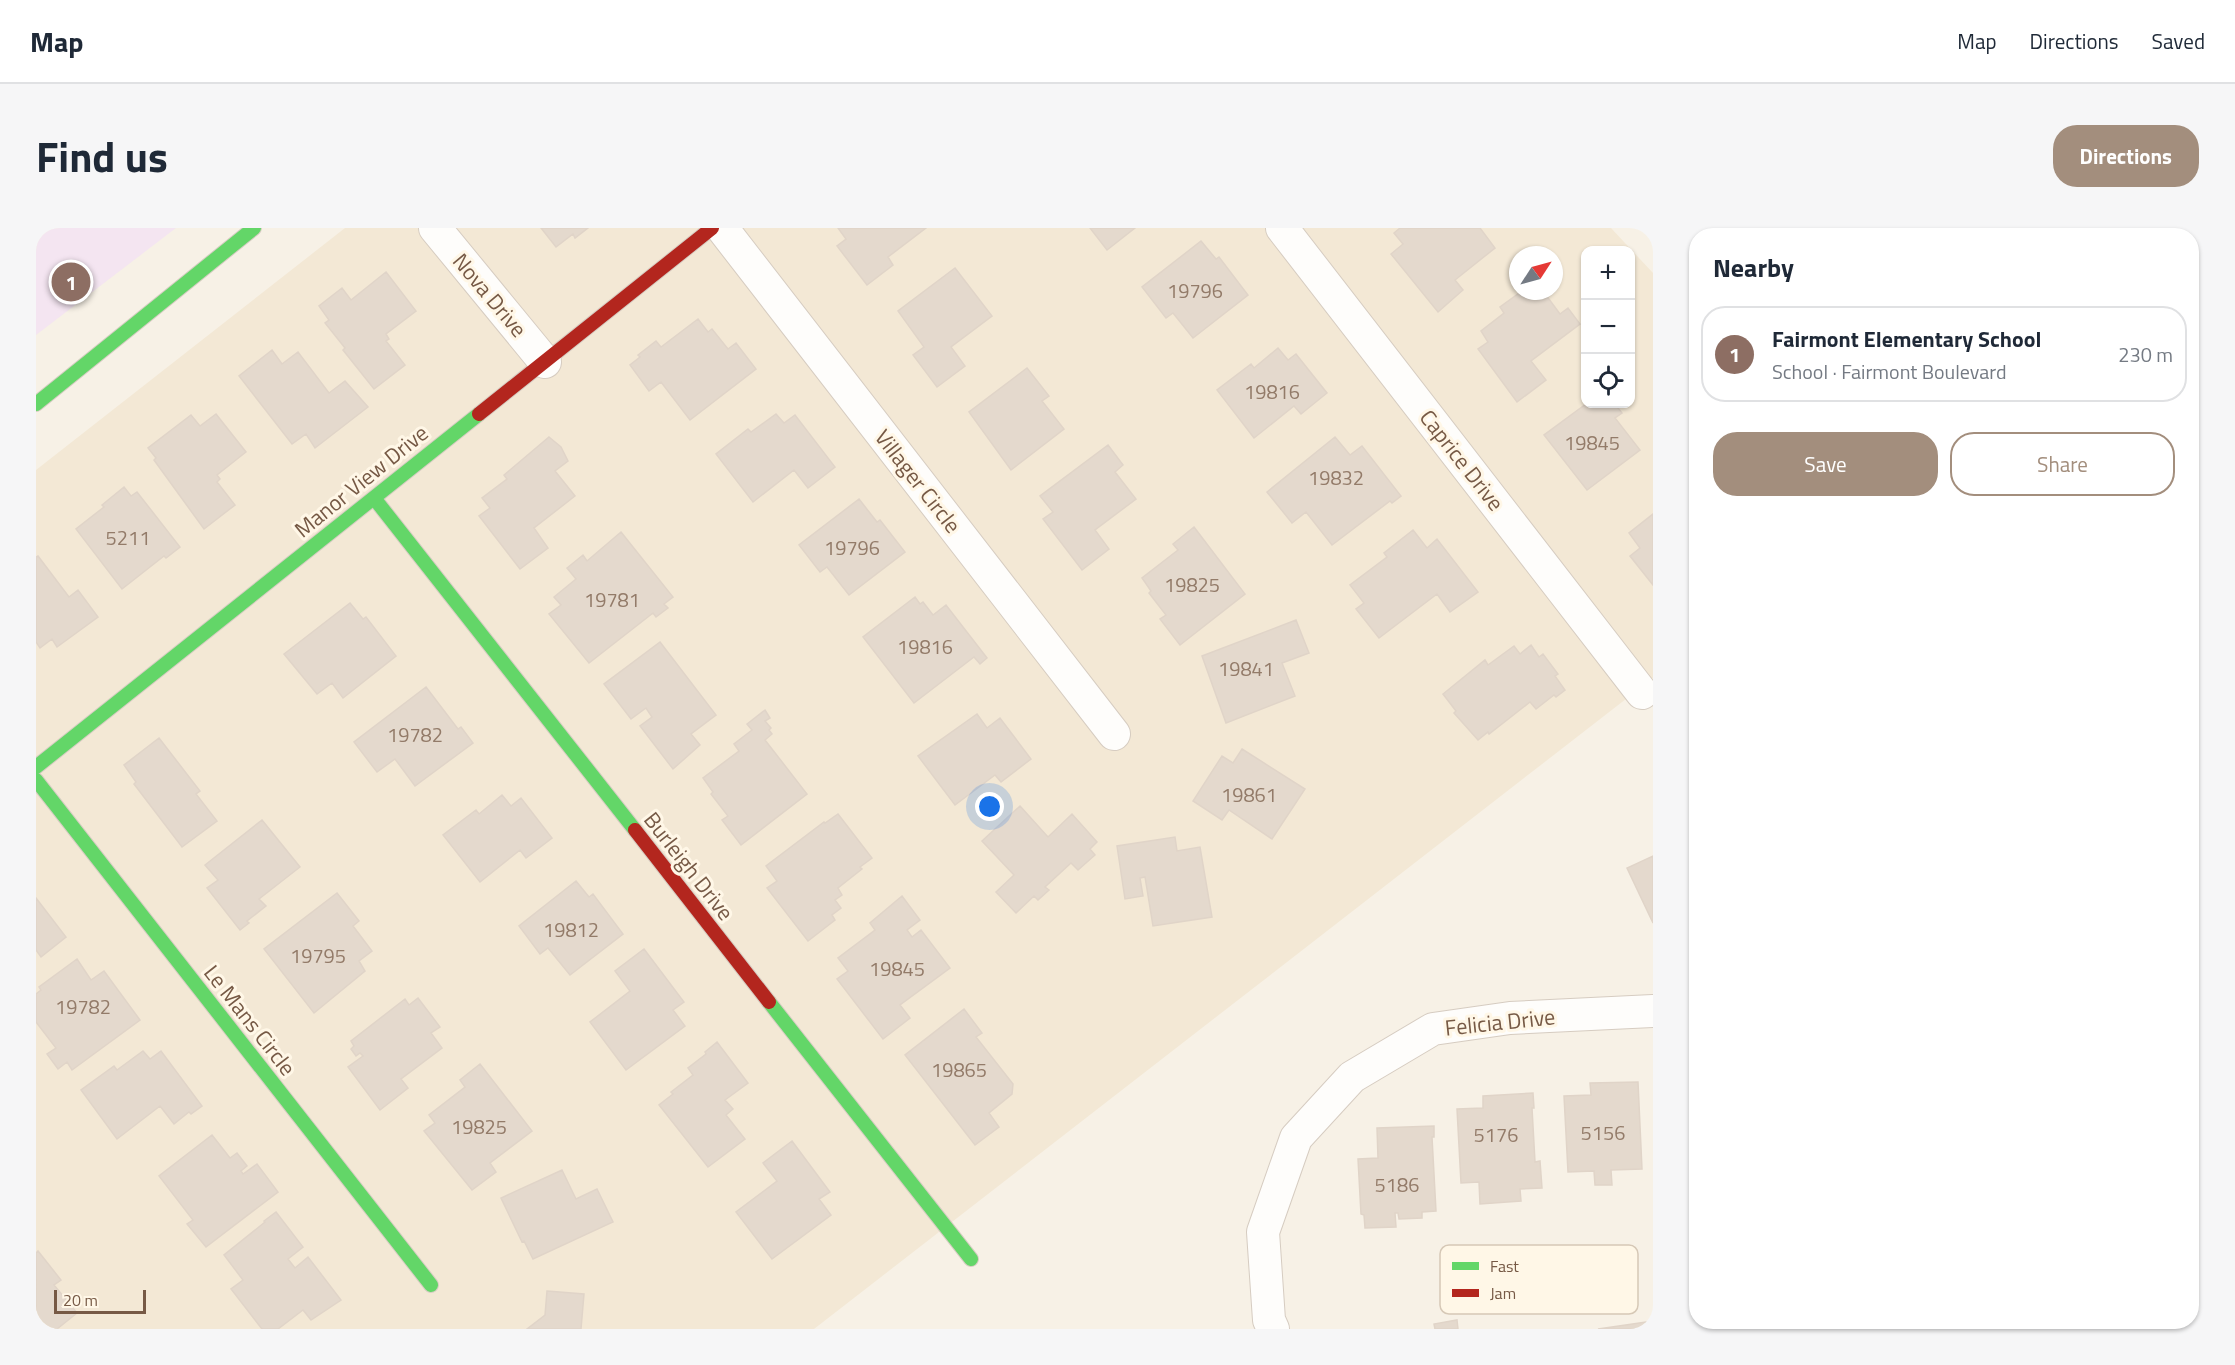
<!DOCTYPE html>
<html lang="en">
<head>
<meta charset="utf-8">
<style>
	body { margin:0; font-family:"Titillium Web",sans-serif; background:#f6f6f7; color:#1f2937 }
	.controls { position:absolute; right:18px; top:18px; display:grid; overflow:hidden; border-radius:12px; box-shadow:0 2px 4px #0004 }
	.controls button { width:54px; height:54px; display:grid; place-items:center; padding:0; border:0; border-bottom:2px solid #e0e1e3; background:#fff; color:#1f2937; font:30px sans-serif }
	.compass { position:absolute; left:1473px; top:18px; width:54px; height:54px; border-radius:50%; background:#fff; box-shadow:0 2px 4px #0004; rotate:54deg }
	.scale { position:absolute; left:18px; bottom:15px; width:92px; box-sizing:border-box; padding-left:6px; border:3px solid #765945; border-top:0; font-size:16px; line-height:21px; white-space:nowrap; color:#765945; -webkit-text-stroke:4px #fff7e7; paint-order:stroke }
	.you { position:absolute; left:954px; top:579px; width:21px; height:21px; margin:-15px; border:4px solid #fff; border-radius:50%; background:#1a73e8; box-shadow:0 0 0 9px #1a73e833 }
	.badge { display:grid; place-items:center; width:39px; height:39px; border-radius:50%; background:#a38e7d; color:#fff; font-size:20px; font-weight:700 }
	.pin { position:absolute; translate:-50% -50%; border:3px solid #fff; box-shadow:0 2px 6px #0006 }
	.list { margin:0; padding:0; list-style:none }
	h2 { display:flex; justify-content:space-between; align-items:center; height:78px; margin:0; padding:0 24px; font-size:26px }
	h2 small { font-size:20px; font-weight:400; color:#747a83 }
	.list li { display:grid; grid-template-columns:39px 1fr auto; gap:18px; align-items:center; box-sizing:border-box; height:96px; margin:0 12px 12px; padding:0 12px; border:2px solid #e0e1e3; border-radius:24px }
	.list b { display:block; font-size:22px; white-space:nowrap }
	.list p { margin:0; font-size:20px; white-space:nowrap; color:#747a83 }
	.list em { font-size:20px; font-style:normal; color:#747a83 }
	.actions { display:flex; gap:12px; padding:18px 24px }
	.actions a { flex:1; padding:14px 0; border:2px solid #a38e7d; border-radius:24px; text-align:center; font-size:21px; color:#a38e7d }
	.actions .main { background:#a38e7d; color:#fff }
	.icon { flex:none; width:33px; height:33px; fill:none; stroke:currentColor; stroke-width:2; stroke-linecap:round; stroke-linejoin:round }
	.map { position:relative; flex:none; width:1617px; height:1101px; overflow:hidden; border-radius:24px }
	header { display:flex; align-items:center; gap:36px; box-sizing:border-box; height:84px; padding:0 30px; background:#fff; border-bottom:2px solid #e0e1e3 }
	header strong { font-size:28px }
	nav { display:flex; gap:33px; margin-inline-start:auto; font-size:21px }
	.intro { display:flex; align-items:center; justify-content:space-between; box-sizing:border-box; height:144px; padding:0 36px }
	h1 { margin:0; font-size:42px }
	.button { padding:15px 27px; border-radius:24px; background:#a38e7d; color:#fff; font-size:21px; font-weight:700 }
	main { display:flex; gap:36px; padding:0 36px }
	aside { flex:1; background:#fff; border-radius:24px; box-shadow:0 2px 4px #0004 }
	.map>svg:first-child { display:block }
	.residential { fill:#f3e8d5; fill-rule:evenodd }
	.education { fill:#f4e5f1 }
	.building { fill:#e4d9cd; stroke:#e0d4c8; stroke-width:1.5 }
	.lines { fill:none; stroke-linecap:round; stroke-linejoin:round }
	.street-casing { stroke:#d6ccc1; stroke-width:34 }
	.fast-casing { stroke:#d7cdc3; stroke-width:16 }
	.jam-casing { stroke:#d7cdc3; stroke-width:16 }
	.street { stroke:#fefdfb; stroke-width:32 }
	.fast { stroke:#63d668; stroke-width:14 }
	.jam { stroke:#b3261e; stroke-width:14 }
	.labels { text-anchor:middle; stroke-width:6; stroke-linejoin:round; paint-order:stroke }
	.number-label { font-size:20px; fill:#937b69 }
	.street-label { font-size:22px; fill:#765945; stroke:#fff7e7 }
	.key { fill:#fff7e7; stroke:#d6c8b6; stroke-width:1.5 }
	.key-label { font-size:16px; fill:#765945 }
</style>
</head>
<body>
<header>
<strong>Map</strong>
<nav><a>Map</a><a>Directions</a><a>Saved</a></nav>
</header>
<div class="intro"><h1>Find us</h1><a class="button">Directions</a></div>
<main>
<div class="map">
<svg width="1617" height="1101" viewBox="0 0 1617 1101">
	<rect width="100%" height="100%" fill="#f7f1e6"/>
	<!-- residential -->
	<path class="residential" d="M309,0H1575L1617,45V450L778,1101H0V242ZM1550,22H1594V176H1550ZM1482,27H1518V63H1482Z"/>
	<!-- education -->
	<path class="education" d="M0,0H140L0,107Z"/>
	<!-- building -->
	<path class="building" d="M505,0H552L539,10L537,6L520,19Z
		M802,0H890L852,29L857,37L831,57L801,18L810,11Z
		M1054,0H1099L1071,22Z
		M1364,0H1444L1459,20L1419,52L1427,62L1402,84L1355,26L1367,16L1358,5Z
		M1165,13L1180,31L1183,29L1212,67L1157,110L1137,85L1130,90L1106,59Z
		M919,40L956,88L915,119L929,138L901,159L877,127L888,119L862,83Z
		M350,44L380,83L350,106L353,111L350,113L369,137L338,161L307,122L309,120L289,95L293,92L283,78L306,60L315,72Z
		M1486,63H1507L1524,86L1532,80L1544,96L1495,133L1510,152L1481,174L1442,121L1452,114L1445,103L1468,85L1464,79Z
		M662,91L672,104L676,101L692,121L700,115L720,141L654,192L625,154L613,163L594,137L604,129L602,127L620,113L625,119Z
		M1242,120L1252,132L1260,126L1291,165L1265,186L1258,178L1218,210L1181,162L1215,136L1218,140Z
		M236,122L246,136L262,124L293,165L309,153L332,179L279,220L270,206L256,216L203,148Z
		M991,140L1013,168L1006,173L1028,201L975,242L933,184Z
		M1550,176H1579L1586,185L1579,190L1604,222L1551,262L1508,207Z
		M180,186L210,224L181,247L184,251L181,254L199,277L168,301L118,232L120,230L112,220L155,187L164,198Z
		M740,186L748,195L759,187L799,239L772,260L758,242L717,274L680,226L712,201L715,204Z
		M513,209L525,219L532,233L519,243L539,268L498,300L512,320L484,341L443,288L454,280L446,270L471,251L468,247Z
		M1299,209L1314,227L1326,218L1365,268L1356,275L1354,273L1296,317L1270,284L1256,295L1231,264Z
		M1072,217L1087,237L1079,244L1100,271L1059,302L1073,321L1046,342L1007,291L1017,284L1004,268Z
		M88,259L95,268L101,264L144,319L130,330L128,328L86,361L40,301L68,279L66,277Z
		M823,271L841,294L844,292L869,324L813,367L791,339L784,344L763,317Z
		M1617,286V357L1594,328L1604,320L1593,305Z
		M1158,299L1209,366L1144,417L1124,391L1130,387L1113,365L1115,363L1106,350L1142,322L1137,316Z
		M1377,302L1391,320L1401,311L1442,364L1414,384L1401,366L1343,410L1320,381L1328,375L1314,357L1351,329L1348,325Z
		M585,304L637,369L628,376L632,380L620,389L617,385L553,435L513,386L525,377L518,369L540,351L531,340L547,327L551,333Z
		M2,328L33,369L42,362L62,389L21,419L16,411L4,420L0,414V329Z
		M879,369L884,376L887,374L897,387L910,377L951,430L944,436L938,429L878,475L827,409Z
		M314,375L327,391L330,389L360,428L307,470L296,455L281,466L248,426Z
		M1260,392L1273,425L1246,435L1259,468L1190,495L1166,428Z
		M624,414L680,487L655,506L664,517L637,541L604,498L616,489L610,480L595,491L568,456Z
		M1495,417L1503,429L1507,426L1522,446L1519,448L1529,462L1520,469L1518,467L1500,481L1494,474L1453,506L1452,504L1442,512L1418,485L1420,483L1407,466L1449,432L1452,437L1478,418L1484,426Z
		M390,459L422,501L425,499L437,515L379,558L359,531L341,544L318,514Z
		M729,482L734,490L729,493L735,500L733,502L736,506L729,512L771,566L705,617L686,592L692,588L675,566L677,564L667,550L703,523L698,516L716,502L711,496Z
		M941,486L951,500L964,490L995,531L965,554L959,547L919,577L882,528Z
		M123,510L164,563L160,566L181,593L146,619L98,556L100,554L88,537Z
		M1206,521L1269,561L1236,611L1193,582L1186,592L1157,573L1186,528L1197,535Z
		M466,567L475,578L485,570L516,610L490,630L484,622L444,654L407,607L440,582L443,586Z
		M984,578L1012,609L1036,586L1061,614L1054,621L1059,627L1042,642L1035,635L1009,659L1013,662L1002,672L998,668L980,685L960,664L978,647L946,613Z
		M802,586L836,630L824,639L826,641L802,660L806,667L799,672L805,680L796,687L799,692L772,713L731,660L741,653L730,638L788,594L789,595Z
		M226,592L264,639L223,671L230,678L211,693L213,695L204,702L171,660L182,652L169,637Z
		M1139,609L1141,623L1164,619L1176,689L1117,698L1109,649L1104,650L1107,668L1089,671L1081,618Z
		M1617,628V695L1591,640Z
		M540,653L553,669L557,666L587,706L534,747L512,720L504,726L483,698Z
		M301,665L323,693L317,698L336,723L323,733L329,743L278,785L228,721Z
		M866,668L884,692L871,702L876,709L885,702L914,740L864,777L874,790L847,811L801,751L812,743L802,730L839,702L834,695Z
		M0,670L30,709L5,729L0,722Z
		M608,721L648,774L637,782L649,798L590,842L554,794L594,763L579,743Z
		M41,731L55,752L68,743L104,792L36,842L31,834L22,841L11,826L20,820L0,794V766L5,762L3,759Z
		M382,770L404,799L395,805L406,820L365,851L372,860L344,882L312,839L327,828L324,825L320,828L315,821L318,818L315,813L369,771L373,777Z
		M928,781L946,805L940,809L977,856L976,866L953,885L963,899L939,917L869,827Z
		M681,814L712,855L689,872L697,881L690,887L709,911L672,939L623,877L637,866L635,864L657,847L652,840L670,826L669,824Z
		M107,823L114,831L125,823L166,878L155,886L153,884L138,896L124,878L81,911L45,862L78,838L81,842Z
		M444,836L496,903L454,935L460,944L436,962L388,903L399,895L393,887L429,859L424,852Z
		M1602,854L1606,941L1575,942L1576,957H1559L1558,943L1532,944L1528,868L1555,867L1554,855Z
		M1497,865L1498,880H1496L1499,934L1504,933L1506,960L1484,961L1485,973L1444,976L1443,954L1425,955L1421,881L1447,880V868Z
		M1398,898V909H1396L1400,983L1386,984V990L1363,991L1362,985H1359L1360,999L1329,1000L1328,987L1325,986L1322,931L1342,930L1341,900Z
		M176,907L194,930L201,925L211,938L205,943L207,946L221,936L242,964L170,1019L151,996L157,992L123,948Z
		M756,913L794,964L783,971L795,987L736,1031L700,984L741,953L727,935Z
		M526,942L540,971L561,961L577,994L497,1031L488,1013L486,1014L465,970Z
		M240,984L267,1019L252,1031L259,1040L272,1029L305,1072L275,1092L267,1082L242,1101H226L195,1061L207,1052L188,1027L229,994L228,993Z
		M2,1023L25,1052L18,1057L41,1085L21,1101H0V1025Z
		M511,1063L548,1066L545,1101H491L509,1087Z
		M1421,1092L1422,1101H1399L1398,1096Z
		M1617,1093V1101H1562Z"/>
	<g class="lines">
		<defs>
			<path id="street" d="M399,0L509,134
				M686,0L1078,506
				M1246,0L1606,465
				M1237,1101L1233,1092L1227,1004L1260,910L1316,849L1397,801L1474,790L1617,783"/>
			<path id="fast" d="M0,176L218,0
				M338,270L599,602
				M0,539L443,186
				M0,552L395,1057
				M733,774L935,1031"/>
			<path id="jam" d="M443,186L676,0
				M599,602L733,774"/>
		</defs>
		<!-- street casing -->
		<use href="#street" class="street-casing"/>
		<!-- fast casing -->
		<use href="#fast" class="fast-casing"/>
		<!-- jam casing -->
		<use href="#jam" class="jam-casing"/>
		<!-- street -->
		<use href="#street" class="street"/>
		<!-- fast -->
		<use href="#fast" class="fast"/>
		<!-- jam -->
		<use href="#jam" class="jam"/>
	</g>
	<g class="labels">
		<!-- number labels -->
		<g class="number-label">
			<text x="1159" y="70">19796</text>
			<text x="1236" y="171">19816</text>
			<text x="1556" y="222">19845</text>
			<text x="1300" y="257">19832</text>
			<text x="92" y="317">5211</text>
			<text x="816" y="327">19796</text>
			<text x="1156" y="364">19825</text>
			<text x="576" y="379">19781</text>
			<text x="889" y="426">19816</text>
			<text x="1210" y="448">19841</text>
			<text x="379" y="514">19782</text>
			<text x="1213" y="574">19861</text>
			<text x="535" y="709">19812</text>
			<text x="282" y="735">19795</text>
			<text x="861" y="748">19845</text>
			<text x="47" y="786">19782</text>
			<text x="923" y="849">19865</text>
			<text x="443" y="906">19825</text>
			<text x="1567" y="912">5156</text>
			<text x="1460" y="914">5176</text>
			<text x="1361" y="964">5186</text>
		</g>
		<!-- street labels -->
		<g class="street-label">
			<text transform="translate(454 67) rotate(50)" y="8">Nova Drive</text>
			<text transform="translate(1426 232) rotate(52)" y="8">Caprice Drive</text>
			<text transform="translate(325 253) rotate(-39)" y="8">Manor View Drive</text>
			<text transform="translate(882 253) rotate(52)" y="8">Villager Circle</text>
			<text transform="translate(653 638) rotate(52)" y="8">Burleigh Drive</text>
			<text transform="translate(214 792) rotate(52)" y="8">Le Mans Circle</text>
			<text transform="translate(1464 794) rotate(-6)" y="8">Felicia Drive</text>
		</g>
	</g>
	<!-- legend -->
	<rect x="1404" y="1017" width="198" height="69" rx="9" class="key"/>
	<rect x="1416" y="1034" width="27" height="8" fill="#63d668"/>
	<rect x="1416" y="1061" width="27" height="8" fill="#b3261e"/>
	<g class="key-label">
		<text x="1454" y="1044">Fast</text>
		<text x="1454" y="1071">Jam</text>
	</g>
</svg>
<div class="controls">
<button>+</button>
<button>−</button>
<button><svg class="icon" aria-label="locate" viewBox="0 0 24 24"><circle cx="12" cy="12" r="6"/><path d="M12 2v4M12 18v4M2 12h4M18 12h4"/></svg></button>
</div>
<svg class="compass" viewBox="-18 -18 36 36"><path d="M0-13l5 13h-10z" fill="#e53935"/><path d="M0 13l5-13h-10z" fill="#747a83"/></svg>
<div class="scale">20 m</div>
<div class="you"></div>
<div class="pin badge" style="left:35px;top:54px;background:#8d6e63">1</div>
</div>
<aside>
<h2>Nearby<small></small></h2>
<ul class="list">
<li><span class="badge" style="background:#8d6e63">1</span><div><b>Fairmont Elementary School</b><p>School · Fairmont Boulevard</p></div><em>230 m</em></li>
</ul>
<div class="actions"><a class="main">Save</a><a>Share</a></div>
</aside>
</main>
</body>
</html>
